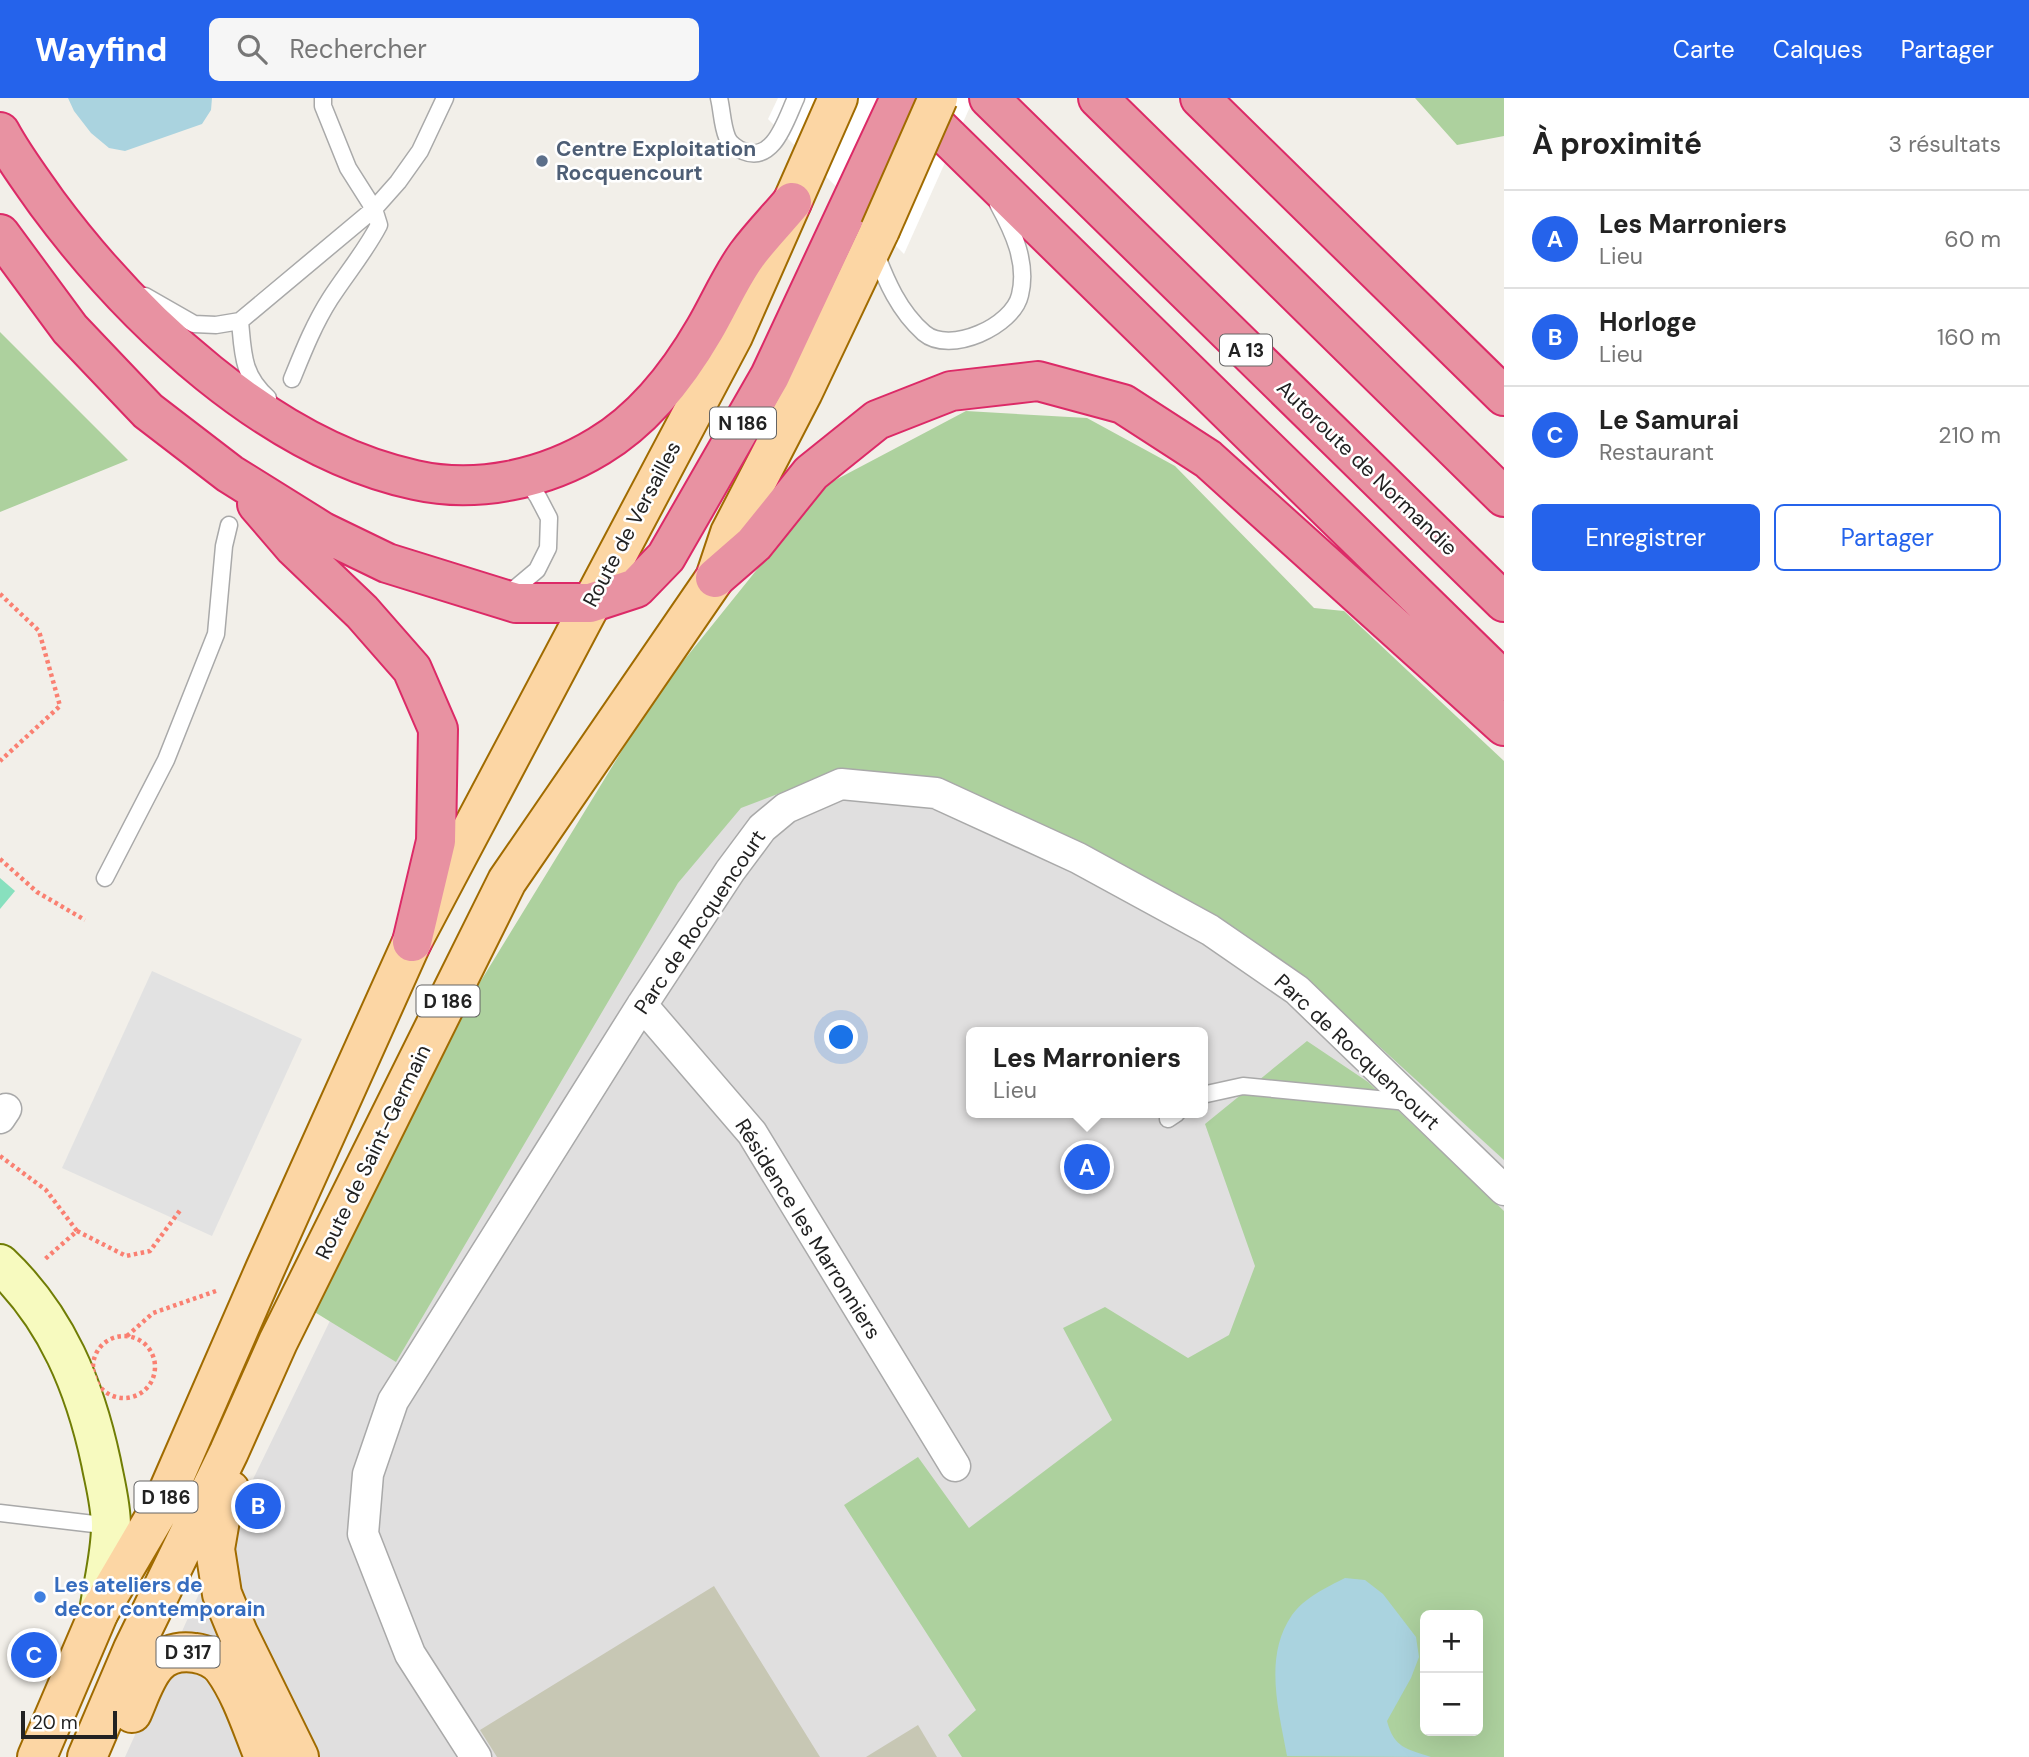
<!DOCTYPE html>
<html lang="fr">
<head>
<meta charset="utf-8">
<style>
	body { margin:0; font-family:"DM Sans",sans-serif; background:#f6f6f6; color:#222 }
	.controls { position:absolute; right:21px; bottom:21px; display:grid; overflow:hidden; border-radius:10px; box-shadow:0 7px 28px #0002 }
	.controls button { width:63px; height:63px; display:grid; place-items:center; padding:0; border:0; border-bottom:2px solid #e0e0e0; background:#fff; color:#222; font:35px sans-serif }
	.scale { position:absolute; left:21px; bottom:18px; width:96px; box-sizing:border-box; padding-left:7px; border:4px solid #222; border-top:0; font-size:19px; line-height:24px; white-space:nowrap; color:#222; -webkit-text-stroke:5px #fff; paint-order:stroke }
	.you { position:absolute; left:842px; top:940px; width:24px; height:24px; margin:-18px; border:5px solid #fff; border-radius:50%; background:#1a73e8; box-shadow:0 0 0 10px #1a73e833 }
	.badge { display:grid; place-items:center; width:46px; height:46px; border-radius:50%; background:#2563eb; color:#fff; font-size:23px; font-weight:700 }
	.pin { position:absolute; translate:-50% -50%; border:4px solid #fff; box-shadow:0 2px 7px #0006 }
	.popup { position:absolute; left:966px; top:929px; width:242px; height:91px; box-sizing:border-box; display:grid; place-content:center; border-radius:10px; background:#fff; filter:drop-shadow(0 2px 5px #0005); font-size:23px; white-space:nowrap; color:#767676 }
	.popup b { font-size:26px; color:#222 }
	.popup::after { content:''; position:absolute; left:50%; top:100%; margin-left:-14px; border:14px solid transparent; border-top-color:#fff }
	.list { margin:0; padding:0; list-style:none }
	h2 { display:flex; justify-content:space-between; align-items:center; height:91px; margin:0; padding:0 28px; font-size:30px }
	h2 small { font-size:23px; font-weight:400; color:#767676 }
	.list li { display:grid; grid-template-columns:46px 1fr auto; gap:21px; align-items:center; box-sizing:border-box; height:98px; padding:0 28px; border-top:2px solid #e0e0e0 }
	.list b { display:block; font-size:26px; white-space:nowrap }
	.list p { margin:0; font-size:23px; white-space:nowrap; color:#767676 }
	.list em { font-size:23px; font-style:normal; color:#767676 }
	.actions { display:flex; gap:14px; padding:21px 28px }
	.actions a { flex:1; padding:16px 0; border:2px solid #2563eb; border-radius:10px; text-align:center; font-size:24px; color:#2563eb }
	.actions .main { background:#2563eb; color:#fff }
	.icon { flex:none; width:38px; height:38px; fill:none; stroke:currentColor; stroke-width:2; stroke-linecap:round; stroke-linejoin:round }
	.map { position:relative; flex:none; width:1504px; height:1659px; overflow:hidden }
	header { display:flex; align-items:center; gap:42px; box-sizing:border-box; height:98px; padding:0 35px; background:#2563eb; color:#fff }
	header strong { font-size:33px }
	nav { display:flex; gap:38px; margin-inline-start:auto; font-size:24px }
	.search { width:490px; height:63px; background:#f6f6f6; display:flex; align-items:center; gap:18px; box-sizing:border-box; padding:0 24px; border-radius:10px; color:#767676; font-size:26px }
	main { display:flex }
	aside { flex:1; background:#fff }
	.map>svg:first-child { display:block }
	.residential { fill:#e0dfdf; fill-rule:evenodd }
	.construction { fill:#c7c7b4 }
	.forest { fill:#add19e; fill-rule:evenodd }
	.pitch { fill:#88e0be }
	.parking { fill:#e2e2e2 }
	.water { fill:#aad3df }
	.pier { fill:#fff }
	.lines { fill:none; stroke-linecap:round; stroke-linejoin:round }
	.lane-casing { stroke:#a9a9a9; stroke-width:19 }
	.street-casing { stroke:#a9a9a9; stroke-width:33 }
	.secondary-casing { stroke:#707d05; stroke-width:42 }
	.primary-casing { stroke:#a06b00; stroke-width:42 }
	.highway-casing { stroke:#dc2a67; stroke-width:42 }
	.path { stroke:#fa8072; stroke-width:4.5; stroke-dasharray:3.5 3.5; stroke-linecap:butt }
	.lane { stroke:#fff; stroke-width:16 }
	.street { stroke:#fff; stroke-width:30 }
	.secondary { stroke:#f7fabf; stroke-width:38 }
	.primary { stroke:#fcd6a4; stroke-width:38 }
	.highway { stroke:#e892a2; stroke-width:38 }
	.primary-bridge-casing { stroke:#a06b00; stroke-width:42; stroke-linecap:butt }
	.primary-bridge { stroke:#fcd6a4; stroke-width:38 }
	.service-dot { fill:#5c6f8a; stroke:#fff; stroke-width:2.5 }
	.shop-dot { fill:#3f7fe0; stroke:#fff; stroke-width:2.5 }
	.labels { text-anchor:middle; stroke-width:5; stroke-linejoin:round; paint-order:stroke }
	.shield { fill:#fff; stroke:#646464; stroke-width:2 }
	.shield-label { font-size:19px; font-weight:bold; fill:#222 }
	.service-label { font-size:21px; font-weight:bold; fill:#4e5e75; stroke:#fff; text-anchor:start }
	.street-label { font-size:21px; fill:#222; stroke:#fff }
	.shop-label { font-size:21px; font-weight:bold; fill:#366cbe; stroke:#fff; text-anchor:start }
</style>
</head>
<body>
<header>
<strong>Wayfind</strong>
<div class="search"><svg class="icon" aria-label="search" viewBox="0 0 24 24"><circle cx="10" cy="10" r="6"/><path d="M15 15l6 6"/></svg>Rechercher</div>
<nav><a>Carte</a><a>Calques</a><a>Partager</a></nav>
</header>
<main>
<div class="map">
<svg width="1504" height="1659" viewBox="0 0 1504 1659">
	<rect width="100%" height="100%" fill="#f2efe9"/>
	<!-- residential -->
	<path class="residential" d="M763,501L1504,711V1659H125L222,1445L515,842ZM972,934H1202V1015H972ZM1425,1517H1478V1633H1425Z"/>
	<!-- construction -->
	<path class="construction" d="M714,1488L820,1659H497L480,1632Z
		M918,1627L937,1659H866Z"/>
	<!-- forest -->
	<path class="forest" d="M1415,0H1504V38L1457,47Z
		M0,234L128,362L0,414Z
		M966,313L1087,320L1175,368L1314,510L1344,513L1504,663V1062L1358,929L1166,790L938,693L817,681L741,710L678,785L396,1264L308,1210L471,899L656,597L824,388Z
		M1307,943L1368,984L1504,1113V1659H962L948,1637L976,1612L844,1407L918,1359L969,1430L1112,1322L1063,1230L1105,1209L1188,1260L1229,1237L1255,1168L1205,1026ZM1425,1517H1478V1633H1425Z"/>
	<!-- pitch -->
	<path class="pitch" d="M0,780L15,793L0,811Z"/>
	<!-- parking -->
	<path class="parking" d="M152,873L302,941L212,1138L62,1070Z"/>
	<!-- water -->
	<path class="water" d="M68,0H212L211,12L202,26L125,53L109,50L91,35L74,13Z
		M1345,1480L1365,1482L1383,1496L1416,1539L1419,1559L1411,1580L1387,1623C1394,1650 1407,1651 1431,1659L1287,1658C1279,1613 1263,1559 1292,1517C1304,1500 1327,1489 1345,1480Z"/>
	<!-- pier -->
	<path class="pier" d="M778,0H974L904,156L768,21Z"/>
	<g class="lines">
		<defs>
			<path id="lane" d="M719,0C722,12 722,27 727,39C729,45 737,51 743,53C774,66 786,21 796,0
				M875,153C886,183 899,213 924,235C950,257 1013,228 1020,197C1028,165 1013,133 998,106
				M145,198L194,226L216,227L240,223C243,255 242,277 268,300
				M240,223L374,111L398,84L420,53L445,0
				M292,281C303,254 314,226 330,201C346,176 365,154 379,127L374,111L348,70L323,8V0
				M505,499L537,472L548,450L549,420L538,399L525,380
				M105,780L166,662L216,536L224,448L229,427
				M1202,997L1243,988L1408,1004
				M1168,1021L1177,1015
				M0,1415L111,1428"/>
			<path id="street" d="M642,907L752,1035L955,1368
				M0,1020L6,1011
				M476,1659L410,1556L363,1436L368,1376L393,1303L642,907L730,773L762,730L786,710L841,686L936,695L1078,760L1210,832L1297,892L1504,1092"/>
			<path id="secondary" d="M0,1166C57,1220 85,1289 101,1364C105,1385 111,1407 111,1428C111,1456 103,1486 99,1514"/>
			<path id="primary" d="M230,1392L221,1416L215,1451L222,1496L238,1535L299,1659
				M132,1615C146,1583 153,1549 195,1555C205,1556 217,1562 223,1570C242,1596 252,1630 264,1659
				M37,1659L99,1514L163,1405L265,1171L412,844L733,238L838,0
				M87,1659L133,1551L229,1354L278,1244L507,783L715,480L730,435L803,294L880,132"/>
			<path id="highway" d="M908,0L1504,583
				M989,0L1504,504
				M1098,0L1504,399
				M1200,0L1504,298
				M0,34C14,60 31,82 47,105C133,221 270,351 415,382C477,396 545,381 599,348C644,321 679,276 705,231C719,207 731,179 747,157C761,138 778,121 792,104
				M0,136L70,231L148,313L230,376L323,434L387,465L516,505H590L636,490L666,459L770,278L900,0
				M257,406L294,449L362,514L412,571L438,631L436,743L412,844
				M715,480L754,446L811,375L877,322L951,293L1038,283L1123,306L1208,361L1504,628"/>
		</defs>
		<!-- lane casing -->
		<use href="#lane" class="lane-casing"/>
		<!-- street casing -->
		<use href="#street" class="street-casing"/>
		<!-- secondary casing -->
		<use href="#secondary" class="secondary-casing"/>
		<!-- primary casing -->
		<use href="#primary" class="primary-casing"/>
		<!-- highway casing -->
		<use href="#highway" class="highway-casing"/>
		<!-- path -->
		<path class="path" d="M0,496L39,533L60,608L0,663
			M0,761L37,794L85,822
			M0,1058L46,1092L77,1133L44,1162
			M77,1133L126,1158L150,1153L181,1111
			M93 1269a31 31 0 1 1 62 0a31 31 0 1 1-62 0Z
			M127,1238L153,1215L216,1193"/>
		<!-- lane -->
		<use href="#lane" class="lane"/>
		<!-- street -->
		<use href="#street" class="street"/>
		<!-- secondary -->
		<use href="#secondary" class="secondary"/>
		<!-- primary -->
		<use href="#primary" class="primary"/>
		<!-- highway -->
		<use href="#highway" class="highway"/>
		<defs>
			<path id="primary-bridge" d="M880,132L938,0"/>
		</defs>
		<!-- primary-bridge casing -->
		<use href="#primary-bridge" class="primary-bridge-casing"/>
		<!-- primary-bridge -->
		<use href="#primary-bridge" class="primary-bridge"/>
	</g>
	<!-- markers -->
	<circle class="service-dot" cx="542" cy="63" r="7"/>
	<circle class="shop-dot" cx="40" cy="1499" r="7"/>
	<g class="labels">
		<!-- shield labels -->
		<g class="shield">
			<rect x="1220" y="236.5" width="52" height="31" rx="5"/>
			<rect x="710" y="309.5" width="66" height="31" rx="5"/>
			<rect x="416.5" y="887.5" width="63" height="31" rx="5"/>
			<rect x="134.5" y="1383.5" width="63" height="31" rx="5"/>
			<rect x="156.5" y="1538.5" width="63" height="31" rx="5"/>
		</g>
		<g class="shield-label">
			<text x="1246" y="259">A 13</text>
			<text x="743" y="332">N 186</text>
			<text x="448" y="910">D 186</text>
			<text x="166" y="1406">D 186</text>
			<text x="188" y="1561">D 317</text>
		</g>
		<!-- service labels -->
		<g class="service-label">
			<text x="556" y="58">Centre Exploitation<tspan x="556" dy="24">Rocquencourt</tspan></text>
		</g>
		<!-- street labels -->
		<g class="street-label">
			<text transform="translate(1367 370) rotate(44)" y="7">Autoroute de Normandie</text>
			<text transform="translate(632 426) rotate(-62)" y="7">Route de Versailles</text>
			<text transform="translate(700 824) rotate(-56)" y="7">Parc de Rocquencourt</text>
			<text transform="translate(1357 954) rotate(43)" y="7">Parc de Rocquencourt</text>
			<text transform="translate(373 1054) rotate(-64)" y="7">Route de Saint-Germain</text>
			<text transform="translate(808 1131) rotate(58)" y="7">Résidence les Marronniers</text>
		</g>
		<!-- shop labels -->
		<g class="shop-label">
			<text x="54" y="1494">Les ateliers de<tspan x="54" dy="24">decor contemporain</tspan></text>
		</g>
	</g>
</svg>
<div class="controls">
<button>+</button>
<button>−</button>
</div>
<div class="scale">20 m</div>
<div class="you"></div>
<div class="pin badge" style="left:1087px;top:1069px">A</div>
<div class="popup"><b>Les Marroniers</b>Lieu</div>
<div class="pin badge" style="left:258px;top:1408px">B</div>
<div class="pin badge" style="left:34px;top:1557px">C</div>
</div>
<aside>
<h2>À proximité<small>3 résultats</small></h2>
<ul class="list">
<li><span class="badge">A</span><div><b>Les Marroniers</b><p>Lieu</p></div><em>60 m</em></li>
<li><span class="badge">B</span><div><b>Horloge</b><p>Lieu</p></div><em>160 m</em></li>
<li><span class="badge">C</span><div><b>Le Samurai</b><p>Restaurant</p></div><em>210 m</em></li>
</ul>
<div class="actions"><a class="main">Enregistrer</a><a>Partager</a></div>
</aside>
</main>
</body>
</html>
